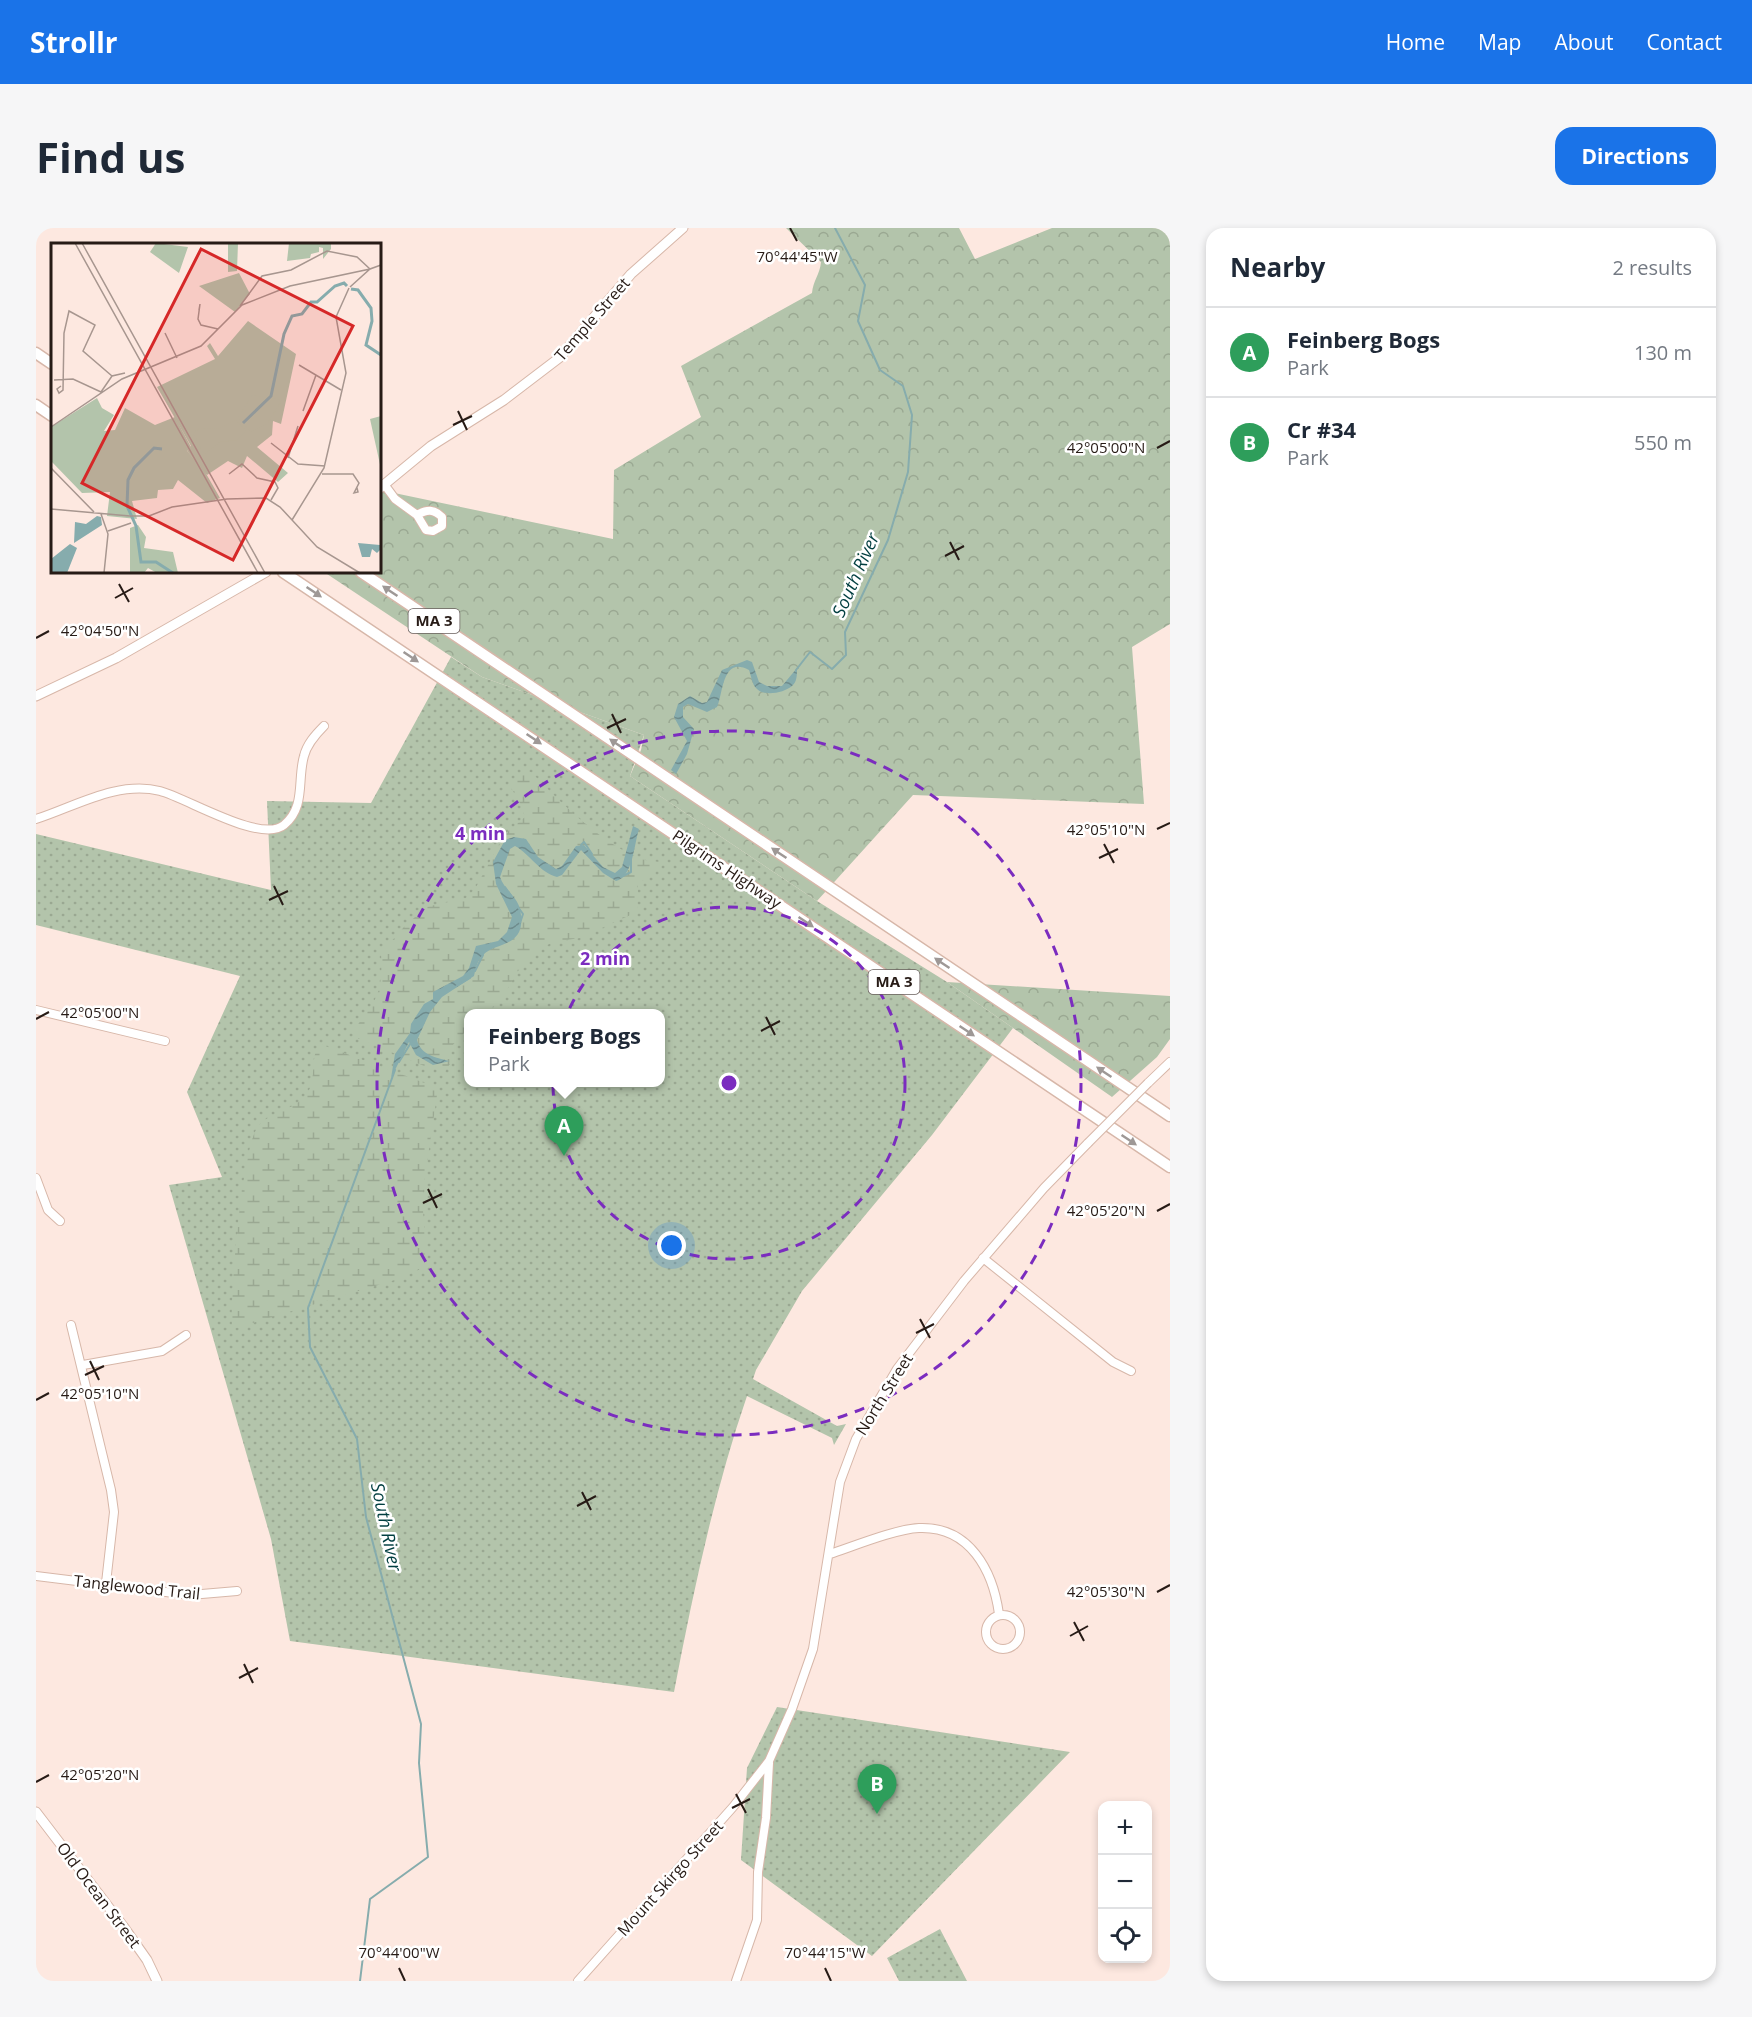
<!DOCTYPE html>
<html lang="en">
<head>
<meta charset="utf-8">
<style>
	body { margin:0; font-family:"Open Sans",sans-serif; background:#f6f6f7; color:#1f2937 }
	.controls { position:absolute; right:18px; bottom:18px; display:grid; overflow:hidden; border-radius:12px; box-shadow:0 3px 9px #0003 }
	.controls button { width:54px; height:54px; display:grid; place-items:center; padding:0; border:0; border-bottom:2px solid #e0e1e3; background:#fff; color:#1f2937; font:30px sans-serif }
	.you { position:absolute; left:636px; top:1018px; width:21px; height:21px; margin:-15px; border:4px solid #fff; border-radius:50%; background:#1a73e8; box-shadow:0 0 0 9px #1a73e833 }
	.badge { display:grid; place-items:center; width:39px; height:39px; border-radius:50%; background:#1a73e8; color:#fff; font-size:20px; font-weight:700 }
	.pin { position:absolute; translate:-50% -50px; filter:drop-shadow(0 2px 3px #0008) }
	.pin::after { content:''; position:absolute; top:32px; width:21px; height:18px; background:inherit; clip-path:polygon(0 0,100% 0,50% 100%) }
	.popup { position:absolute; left:428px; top:781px; width:201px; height:78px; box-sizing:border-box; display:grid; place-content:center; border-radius:12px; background:#fff; filter:drop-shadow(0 2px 4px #0005); font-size:20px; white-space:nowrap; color:#747a83 }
	.popup b { font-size:22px; color:#1f2937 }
	.popup::after { content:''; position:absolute; left:50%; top:100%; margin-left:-12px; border:12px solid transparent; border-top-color:#fff }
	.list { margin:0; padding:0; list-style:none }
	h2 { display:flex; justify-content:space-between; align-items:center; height:78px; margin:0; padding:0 24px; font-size:26px }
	h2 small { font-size:20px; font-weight:400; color:#747a83 }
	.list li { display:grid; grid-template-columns:39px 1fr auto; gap:18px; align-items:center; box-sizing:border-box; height:90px; padding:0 24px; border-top:2px solid #e0e1e3 }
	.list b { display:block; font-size:22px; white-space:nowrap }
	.list p { margin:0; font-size:20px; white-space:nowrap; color:#747a83 }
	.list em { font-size:20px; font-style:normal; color:#747a83 }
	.icon { flex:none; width:33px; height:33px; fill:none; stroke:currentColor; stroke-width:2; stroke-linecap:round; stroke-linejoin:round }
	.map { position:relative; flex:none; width:1134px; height:1753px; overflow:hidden; border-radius:18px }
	header { display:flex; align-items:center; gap:36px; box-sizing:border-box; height:84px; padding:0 30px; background:#1a73e8; color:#fff }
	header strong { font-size:28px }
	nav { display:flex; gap:33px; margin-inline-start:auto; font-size:21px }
	.intro { display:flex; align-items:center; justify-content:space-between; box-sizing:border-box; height:144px; padding:0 36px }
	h1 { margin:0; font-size:42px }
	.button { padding:15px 27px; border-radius:18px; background:#1a73e8; color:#fff; font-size:21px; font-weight:700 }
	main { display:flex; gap:36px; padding:0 36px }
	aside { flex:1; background:#fff; border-radius:18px; box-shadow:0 3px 9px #0003 }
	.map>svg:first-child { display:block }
	.grass { fill:url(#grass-dots); fill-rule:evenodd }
	.forest { fill:url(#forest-crowns) }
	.wetland { fill:url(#wetland-marsh) }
	.water { fill:url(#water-waves) }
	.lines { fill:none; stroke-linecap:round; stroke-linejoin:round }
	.stream { stroke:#86acad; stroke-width:2 }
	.minor-casing { stroke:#d7b7a9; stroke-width:10 }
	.major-casing { stroke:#d7b7a9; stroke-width:11 }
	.highway-casing { stroke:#d7b7a9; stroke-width:13 }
	.minor { stroke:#fff; stroke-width:8 }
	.major { stroke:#fff; stroke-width:9 }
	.highway { stroke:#fff; stroke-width:10 }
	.minor-bridge-casing { stroke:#d7b7a9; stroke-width:10; stroke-linecap:butt }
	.minor-bridge { stroke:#fff; stroke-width:8 }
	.oneway { fill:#9e9896 }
	.ticks { fill:none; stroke:#271b16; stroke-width:2 }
	.ring { fill:none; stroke:#7b2cbf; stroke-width:3; stroke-dasharray:10 8 }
	.labels { text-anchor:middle; stroke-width:5; stroke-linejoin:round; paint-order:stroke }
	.shield { fill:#fff; stroke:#685f5c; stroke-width:1.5 }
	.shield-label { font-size:15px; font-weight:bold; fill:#271b16 }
	.street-label { font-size:16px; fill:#271b16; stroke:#fff }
	.water-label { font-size:18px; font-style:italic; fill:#003e40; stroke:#fff }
	.inset-river { fill:none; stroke:#86acad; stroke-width:3 }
	.inset-road { fill:none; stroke:#a7968f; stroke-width:1.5 }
	.view { fill:#d62828; fill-opacity:0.15; stroke:#d62828; stroke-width:3 }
	.inset-edge { fill:none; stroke:#271b16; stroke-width:3 }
	.ticks-label { font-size:15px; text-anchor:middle; fill:#271b16; stroke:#fff; stroke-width:5; stroke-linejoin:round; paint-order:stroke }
	.centre { fill:#7b2cbf; stroke:#fff; stroke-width:3 }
	.ring-label { font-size:18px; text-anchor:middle; font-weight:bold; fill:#7b2cbf; stroke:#fff; stroke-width:5; stroke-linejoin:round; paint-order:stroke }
</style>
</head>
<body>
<header>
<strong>Strollr</strong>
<nav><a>Home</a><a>Map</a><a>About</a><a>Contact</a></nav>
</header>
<div class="intro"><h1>Find us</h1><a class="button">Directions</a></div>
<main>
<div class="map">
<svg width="1134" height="1753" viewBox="0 0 1134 1753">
	<defs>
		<pattern id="grass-dots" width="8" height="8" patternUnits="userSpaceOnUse" patternTransform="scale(1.5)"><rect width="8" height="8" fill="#b3c4ab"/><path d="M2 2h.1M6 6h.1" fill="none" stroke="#9aa892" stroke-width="1.8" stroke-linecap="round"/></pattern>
		<pattern id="forest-crowns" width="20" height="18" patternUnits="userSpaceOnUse" patternTransform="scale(1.5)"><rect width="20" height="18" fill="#b3c4ab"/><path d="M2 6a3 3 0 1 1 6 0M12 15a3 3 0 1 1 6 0" fill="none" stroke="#9aa892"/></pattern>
		<pattern id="wetland-marsh" width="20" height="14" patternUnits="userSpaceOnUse" patternTransform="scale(1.5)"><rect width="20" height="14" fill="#b3c4ab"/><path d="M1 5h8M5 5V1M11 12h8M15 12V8" fill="none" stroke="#9aa892"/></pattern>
		<pattern id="water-waves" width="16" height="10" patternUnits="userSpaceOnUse" patternTransform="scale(1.5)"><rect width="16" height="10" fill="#86acad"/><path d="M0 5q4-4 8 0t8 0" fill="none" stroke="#6e8b8c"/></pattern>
	</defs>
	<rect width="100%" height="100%" fill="#fde8e0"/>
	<!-- grass -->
	<path class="grass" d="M415,429L446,449L608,507L594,548L781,673L911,754L977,800L896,907L766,1063L720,1142L717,1151L801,1198L810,1196L798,1217L796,1210L711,1168C678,1264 657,1365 638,1464L254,1413L235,1311L133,957L186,949L151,864L204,748L0,697V606L235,662L231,573L335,575ZM432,786H624V854H432Z
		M741,1479L1034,1524L836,1728L705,1632L711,1540Z
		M904,1701L931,1753H863L851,1730Z"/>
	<!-- forest -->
	<path class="forest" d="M750,0H923L939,31L1016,0H1134V396L1096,419L1108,576L877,567L781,673L594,548L605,522L608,507L446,449L288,344H344V262L577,311L578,242L665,189L645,138L776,65C777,53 784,46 785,34Z
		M911,754L1134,768V811L1121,829L1076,869Z"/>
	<!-- wetland -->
	<path class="wetland" d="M495,544C523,573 567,617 606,631C611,633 618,633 624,634C614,641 611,650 602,657L601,684L544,710L517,714L502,722L487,735L463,775L450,785L432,786V801L414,820V836L409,843L393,840L319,809L317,803C341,771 347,766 345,725L368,699L390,679L430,670L439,661L468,607L489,589L485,577L474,558L480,548Z
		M284,816L402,860L386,969L391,1038L362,1051L200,1100L196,1098C194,1066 206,922 221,900C235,880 264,884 274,860C280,845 274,829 284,816Z"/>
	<!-- water -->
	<path class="water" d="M711,432L716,434L723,454L731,458H746L761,440C761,447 761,454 756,458C748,465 727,469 720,460C716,456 715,447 713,442C686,427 687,467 681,479L671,484L652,476L647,479V489L658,501L651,526L640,546L635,542L651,513L638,489L642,476L654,468L666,475L671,474L686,442Z
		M597,598L603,601C598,616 597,649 580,653L567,645L545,622L526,647L521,649C504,645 494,626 479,618L474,621L464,649C468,661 481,669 484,681C492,720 461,713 447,727C441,733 440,740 438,748L406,769L394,784L381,812C385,827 400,830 414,833L397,837L380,827L373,814L355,850L359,826L374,805L375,796L388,776L397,771V764L427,748L433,740L440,718L462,713L471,704L476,689L460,656L457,634L469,612L478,609L490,611L502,629L520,641L526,638L540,618L548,617L567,639L579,645L586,639Z"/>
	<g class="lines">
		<!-- stream -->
		<path class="stream" d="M760,442L774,424L796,441L810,427L809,404L852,312L872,244L876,187L867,158L844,142L822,93L829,57L799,0
			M545,617L548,614L556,626
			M585,649L595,644V628
			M469,659L476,669
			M482,679L487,686L484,695
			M439,743L447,727
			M419,759L434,750
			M363,834L376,813
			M324,1753L334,1671L392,1629L383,1535L385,1496L330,1289L321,1211L274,1119L272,1080L359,842"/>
		<defs>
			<path id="minor" d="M348,256L359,271L381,287L390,302L397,303L406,298V289C398,281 391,281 381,287
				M0,591C38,579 82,552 124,563C151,570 225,616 248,597C270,579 261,552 268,528C271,516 279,507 288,498
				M0,782L129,813
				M1112,855L1134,834
				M0,950L12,982L24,993
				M947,1030L1077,1134L1095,1143
				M35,1097L75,1262L78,1284L70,1355
				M47,1137L126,1123L150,1107
				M794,1326C818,1318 860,1301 883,1300C934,1298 957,1343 963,1386
				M0,1348L154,1367L201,1363
				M950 1404a17 17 0 1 1 34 0a17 17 0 1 1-34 0Z
				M542,1753L697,1579L733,1533L756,1481L777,1421L804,1254L820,1211L861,1141L928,1053L1008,960L1052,915
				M700,1753L721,1692L722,1644L730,1590L733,1535"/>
			<path id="major" d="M344,260L395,218L468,172L523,130L595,46L647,0
				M0,468L80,430L230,344
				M0,1584L87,1698L111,1732L121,1753"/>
			<path id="highway" d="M0,125L16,136
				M0,177L16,188
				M247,344L1134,939
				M325,344L1134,888"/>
		</defs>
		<!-- minor casing -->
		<use href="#minor" class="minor-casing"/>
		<!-- major casing -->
		<use href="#major" class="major-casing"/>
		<!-- highway casing -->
		<use href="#highway" class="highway-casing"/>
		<!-- minor -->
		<use href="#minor" class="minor"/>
		<!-- major -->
		<use href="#major" class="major"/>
		<!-- highway -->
		<use href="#highway" class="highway"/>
		<defs>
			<path id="minor-bridge" d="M1052,915L1112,855"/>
		</defs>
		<!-- minor-bridge casing -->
		<use href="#minor-bridge" class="minor-bridge-casing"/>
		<!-- minor-bridge -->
		<use href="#minor-bridge" class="minor-bridge"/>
	</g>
	<!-- one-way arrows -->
	<defs><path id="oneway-solid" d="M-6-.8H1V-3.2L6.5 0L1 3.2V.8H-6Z" transform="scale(1.5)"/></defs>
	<g class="oneway">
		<use href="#oneway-solid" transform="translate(354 363) rotate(-146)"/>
		<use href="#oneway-solid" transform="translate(278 364) rotate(34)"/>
		<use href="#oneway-solid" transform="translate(375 429) rotate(34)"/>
		<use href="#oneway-solid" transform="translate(498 511) rotate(34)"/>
		<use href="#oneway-solid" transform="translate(581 516) rotate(-146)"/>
		<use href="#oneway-solid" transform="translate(743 625) rotate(-146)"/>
		<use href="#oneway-solid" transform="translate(770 694) rotate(34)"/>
		<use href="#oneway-solid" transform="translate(906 735) rotate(-146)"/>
		<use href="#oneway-solid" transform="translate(931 803) rotate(34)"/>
		<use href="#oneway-solid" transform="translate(1068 844) rotate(-146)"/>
		<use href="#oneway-solid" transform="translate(1093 912) rotate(34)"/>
	</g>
	<!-- ticks -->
	<path class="ticks" d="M754,0L761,13M422,183L431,202M417,197L436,188M1121,220L1134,213M914,314L923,332M909,328L928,318M83,356L93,374M79,370L97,360M0,410L13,403M576,486L585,505M571,500L590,491M1121,601L1134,595M1068,616L1078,635M1063,630L1082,621M238,658L247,677M233,672L252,663M730,789L739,807M0,791L13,784M725,803L744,793M392,961L401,980M387,975L406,966M1121,983L1134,976M884,1091L894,1110M880,1105L898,1096M54,1133L63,1152M49,1147L68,1138M0,1172L13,1165M546,1264L555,1282M541,1278L560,1268M1121,1364L1134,1357M1038,1394L1048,1413M1034,1408L1052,1398M208,1436L217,1455M203,1450L222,1440M0,1554L13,1547M700,1566L710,1585M696,1580L714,1571M363,1740L369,1753M789,1740L795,1753"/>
	<!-- distance rings -->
	<g class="ring">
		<circle cx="693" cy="855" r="176"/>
		<circle cx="693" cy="855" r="352"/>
	</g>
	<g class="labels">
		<!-- shield labels -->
		<g class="shield">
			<rect x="372.5" y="381" width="51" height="24" rx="4.5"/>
			<rect x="832.5" y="742" width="51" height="24" rx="4.5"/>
		</g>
		<g class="shield-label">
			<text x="398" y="398">MA 3</text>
			<text x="858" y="759">MA 3</text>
		</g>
		<!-- street labels -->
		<g class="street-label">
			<text transform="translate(556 91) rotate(-49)" y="6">Temple Street</text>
			<text transform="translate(691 641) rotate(34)" y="6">Pilgrims Highway</text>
			<text transform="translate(848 1166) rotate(-58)" y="6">North Street</text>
			<text transform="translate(101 1359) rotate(6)" y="6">Tanglewood Trail</text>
			<text transform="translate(634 1650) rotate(-48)" y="6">Mount Skirgo Street</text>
			<text transform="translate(63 1667) rotate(53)" y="6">Old Ocean Street</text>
		</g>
		<!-- water labels -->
		<g class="water-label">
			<text transform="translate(820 347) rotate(-66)" y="6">South River</text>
			<text transform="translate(350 1299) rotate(78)" y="6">South River</text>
		</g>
	</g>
	<!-- overview -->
	<g transform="translate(15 15)">
		<rect width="330" height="330" fill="#fde8e0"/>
		<path d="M105,0L137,4L128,30L99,9ZM177,0H187L186,28L177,29ZM238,0H280V6L272,16V5L268,4V9L260,11L259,15L236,18ZM188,30L199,51L184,69L148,43ZM197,78L245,111L230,181L222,178L221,192L206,204L237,230L227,239L196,213L191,225L177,218L156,232L136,208L140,203L106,144L164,116L156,103L159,100L167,113Z" fill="#b3c4ab"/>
		<path d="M46,155L51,165L63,172L53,188L64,187L74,165L104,182L124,174L140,204L136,208L153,227L169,255L156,260L127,237L122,246L107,247L106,255L81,258L86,276L56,273L59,249L31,250L0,218V184ZM330,173V226L319,176Z" fill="#b3c4ab"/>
		<path d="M201,152L231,157L216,181L200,189L187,175ZM185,177L195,188L186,197L169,199L153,211L142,190L149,185L167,186ZM87,282L95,294L93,305L122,309L127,330H106L97,325L93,330H79V285Z" fill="#b3c4ab"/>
		<path d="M46,273L50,274L51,282L23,300L24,279L35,281ZM307,300L329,302L330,306L326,310L321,306L319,314H311ZM19,301L26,305L16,330H0V316Z" fill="#86acad"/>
		<path class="inset-river" d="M300,46L307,47L320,65L321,78L315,102L330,112M192,180L220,153L233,91L241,73L251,71L260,59H266L284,43L293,40L296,43M111,206L103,205L83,225L77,237L76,263L85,283L90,319H105L122,330"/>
		<path class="inset-road" d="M24,0L207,330M31,0L214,330M299,44L319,26L330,22M148,67L149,61L147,76L150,82L167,86M114,90L126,115M248,122L290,147M3,137L22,136L50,149L61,133L74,130M10,143L6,146L8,150L12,147L13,90L18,68L44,82L32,108L61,133M252,168L265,132M0,184L71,136L150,103L191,62L239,43L319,26L306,14L276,8L240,27L211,33L189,63M220,200L247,221L274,223M237,215L247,183M0,225L43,269M178,231L191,221L206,235L224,239L227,245L220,257M271,231H302L308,240L303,250L307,249L306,245M0,266L79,273M50,271L57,291L53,330M79,273H98L121,264L176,256L215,255L229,264L266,304L309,330M241,277L273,225L295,130L285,74L298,45M57,288L80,280"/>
		<path class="view" d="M150,6L302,83L182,317L31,240Z"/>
		<rect width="330" height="330" class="inset-edge"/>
	</g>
	<g class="ticks-label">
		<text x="761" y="34">70°44'45"W</text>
		<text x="1070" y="225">42°05'00"N</text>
		<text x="64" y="408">42°04'50"N</text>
		<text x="1070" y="607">42°05'10"N</text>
		<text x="64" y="790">42°05'00"N</text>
		<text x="1070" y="988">42°05'20"N</text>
		<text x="64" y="1171">42°05'10"N</text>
		<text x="1070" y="1369">42°05'30"N</text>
		<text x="64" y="1552">42°05'20"N</text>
		<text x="363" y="1730">70°44'00"W</text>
		<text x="789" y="1730">70°44'15"W</text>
	</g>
	<circle cx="693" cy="855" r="9" class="centre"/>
	<g class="ring-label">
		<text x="444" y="612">4 min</text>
		<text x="569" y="737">2 min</text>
	</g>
</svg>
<div class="controls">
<button>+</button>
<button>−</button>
<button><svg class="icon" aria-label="locate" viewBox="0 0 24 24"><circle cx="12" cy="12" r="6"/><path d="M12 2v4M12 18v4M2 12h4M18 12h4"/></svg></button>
</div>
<div class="you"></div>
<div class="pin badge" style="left:528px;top:928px;background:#2e9e5b">A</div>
<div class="popup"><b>Feinberg Bogs</b>Park</div>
<div class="pin badge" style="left:841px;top:1586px;background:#2e9e5b">B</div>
</div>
<aside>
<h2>Nearby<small>2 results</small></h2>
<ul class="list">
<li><span class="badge" style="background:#2e9e5b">A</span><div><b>Feinberg Bogs</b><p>Park</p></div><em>130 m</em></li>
<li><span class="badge" style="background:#2e9e5b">B</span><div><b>Cr #34</b><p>Park</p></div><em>550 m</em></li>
</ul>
</aside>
</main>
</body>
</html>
